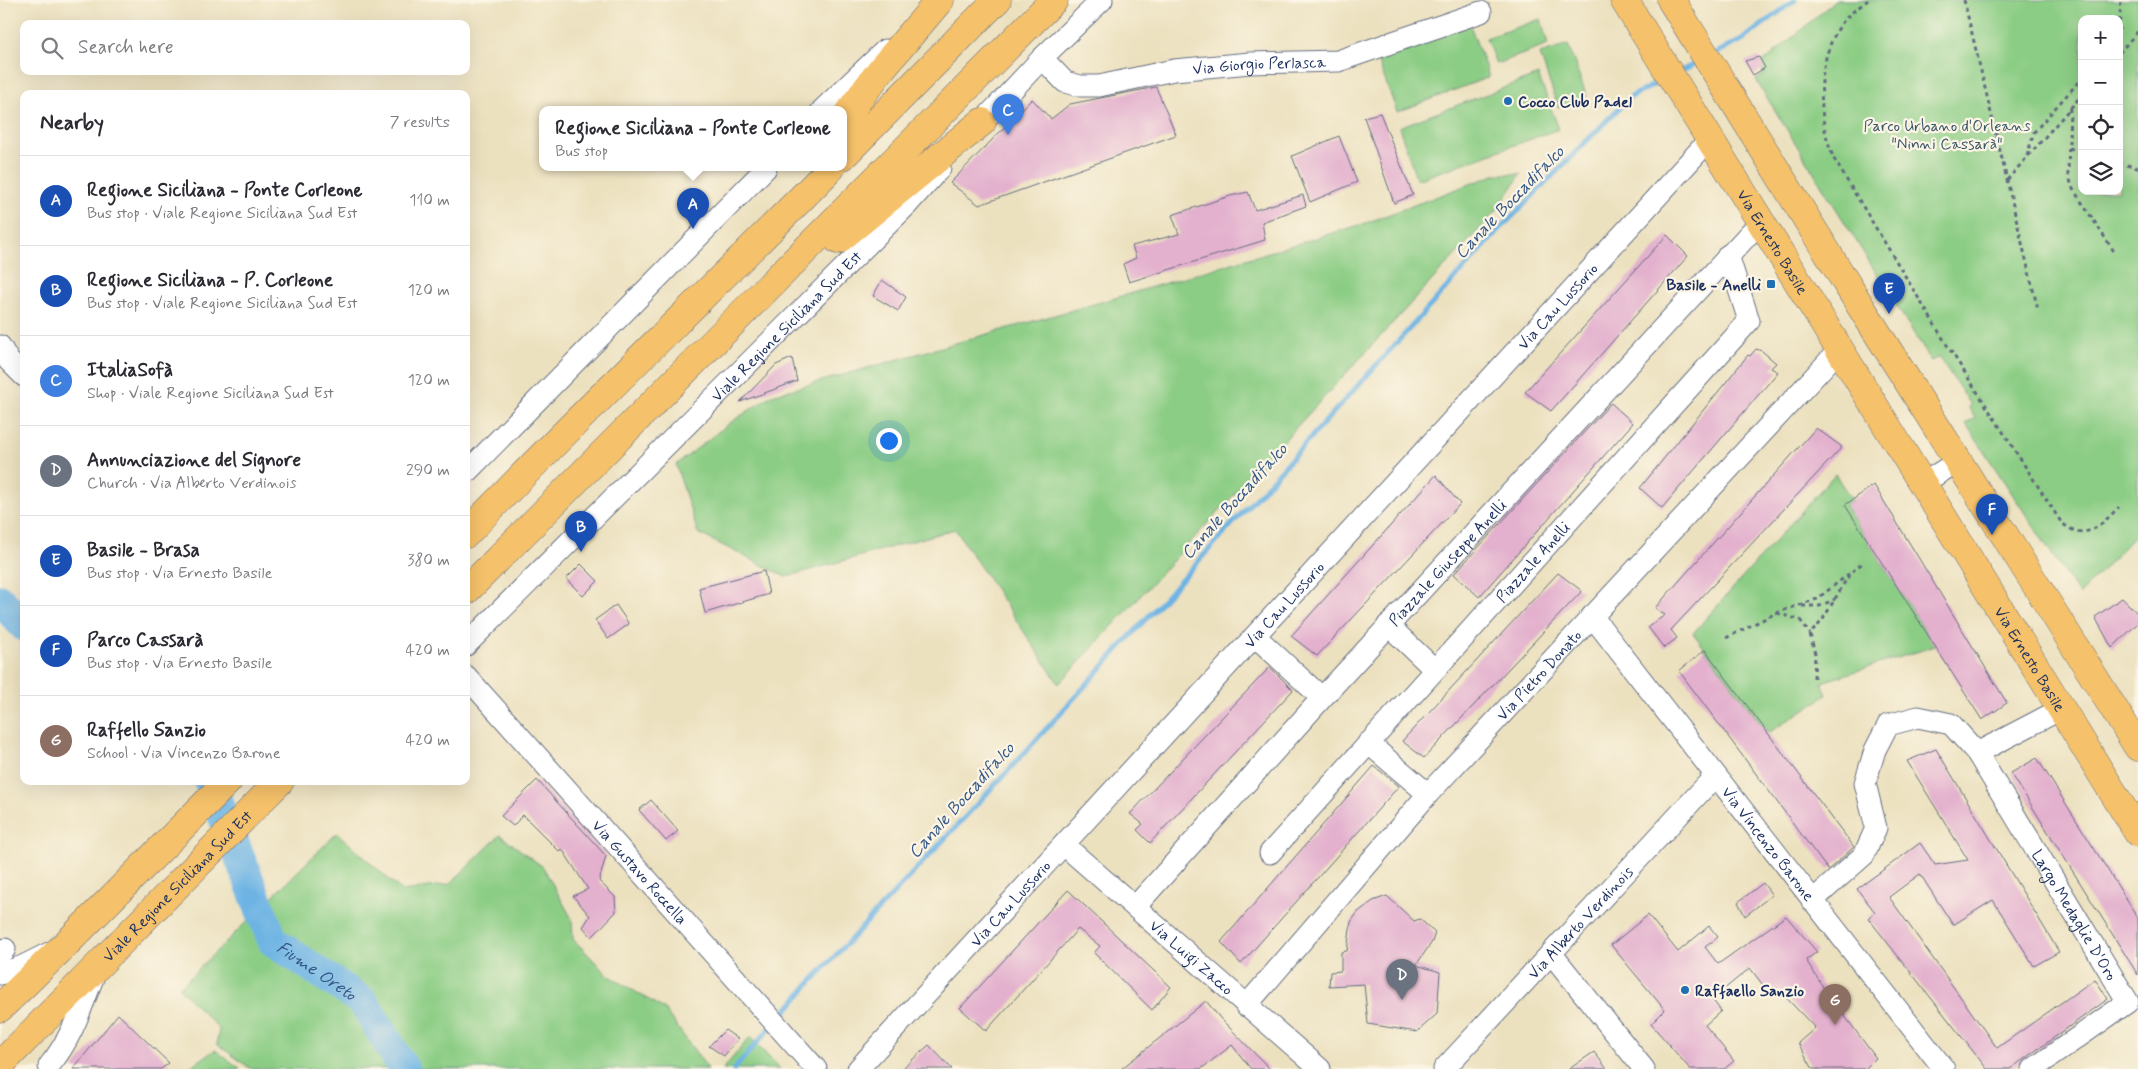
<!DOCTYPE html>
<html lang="en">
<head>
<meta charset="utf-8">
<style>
	body { margin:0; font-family:Mynerve,sans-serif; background:#f7f7f7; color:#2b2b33 }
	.controls { position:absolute; right:15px; top:15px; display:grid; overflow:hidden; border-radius:10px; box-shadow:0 5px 20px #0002 }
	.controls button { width:45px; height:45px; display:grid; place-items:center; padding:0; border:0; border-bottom:1px solid #e1e1e2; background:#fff; color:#2b2b33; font:25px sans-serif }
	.you { position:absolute; left:888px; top:440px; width:18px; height:18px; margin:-12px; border:4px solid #fff; border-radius:50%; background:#1a73e8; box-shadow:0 0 0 8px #1a73e833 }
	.badge { display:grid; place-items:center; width:32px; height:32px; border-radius:50%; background:#1f6fb2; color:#fff; font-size:16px; font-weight:700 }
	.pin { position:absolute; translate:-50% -41px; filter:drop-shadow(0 1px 2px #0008) }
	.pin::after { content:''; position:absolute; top:26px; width:18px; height:15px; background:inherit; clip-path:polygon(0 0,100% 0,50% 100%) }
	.popup { position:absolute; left:539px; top:106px; width:308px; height:65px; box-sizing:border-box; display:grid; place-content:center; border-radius:10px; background:#fff; filter:drop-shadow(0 1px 4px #0005); font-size:16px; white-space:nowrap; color:#7c7c81 }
	.popup b { font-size:19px; color:#2b2b33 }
	.popup::after { content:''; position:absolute; left:50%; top:100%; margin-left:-10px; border:10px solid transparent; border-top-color:#fff }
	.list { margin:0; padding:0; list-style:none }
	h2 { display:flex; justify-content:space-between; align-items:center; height:65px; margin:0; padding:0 20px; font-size:21px }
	h2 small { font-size:16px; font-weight:400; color:#7c7c81 }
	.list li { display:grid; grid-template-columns:32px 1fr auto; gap:15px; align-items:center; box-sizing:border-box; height:90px; padding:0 20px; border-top:1px solid #e1e1e2 }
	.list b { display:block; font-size:19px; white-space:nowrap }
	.list p { margin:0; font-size:16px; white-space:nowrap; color:#7c7c81 }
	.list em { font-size:16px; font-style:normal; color:#7c7c81 }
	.icon { flex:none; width:28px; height:28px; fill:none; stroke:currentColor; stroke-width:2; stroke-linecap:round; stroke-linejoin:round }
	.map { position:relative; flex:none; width:2138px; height:1069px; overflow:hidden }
	.search { position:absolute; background:#fff; box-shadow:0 5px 20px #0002; left:20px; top:20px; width:450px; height:55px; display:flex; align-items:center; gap:12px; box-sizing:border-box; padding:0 18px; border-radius:10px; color:#7c7c81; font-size:19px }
	.panel { position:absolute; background:#fff; box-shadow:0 5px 20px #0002; left:20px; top:90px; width:450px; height:695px; border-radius:10px }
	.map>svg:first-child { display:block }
	.green { fill:#8ccd85; stroke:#547e72; fill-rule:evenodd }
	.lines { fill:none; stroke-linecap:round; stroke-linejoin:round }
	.stream { stroke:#6db4e4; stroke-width:5 }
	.river { stroke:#6db4e4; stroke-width:31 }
	.building { fill:#e3b0ce }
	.minor-casing { stroke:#646d80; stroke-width:23 }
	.major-casing { stroke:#646d80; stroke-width:29 }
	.path { stroke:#646d80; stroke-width:3; stroke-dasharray:4 4; stroke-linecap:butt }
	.minor { stroke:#fff; stroke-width:21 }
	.major { stroke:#f5c16b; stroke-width:28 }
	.poi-dot { fill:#1f6fb2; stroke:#fcf5e5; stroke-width:2 }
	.labels { text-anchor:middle; stroke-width:4.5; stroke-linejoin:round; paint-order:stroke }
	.street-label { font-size:16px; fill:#1b2f5e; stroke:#fcf5e5 }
	.poi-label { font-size:16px; font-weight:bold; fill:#1b2f5e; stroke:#fcf5e5; text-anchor:start }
	.park-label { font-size:16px; fill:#375668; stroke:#fcf5e5 }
	.water-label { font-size:18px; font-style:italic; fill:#345786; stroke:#fcf5e5 }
</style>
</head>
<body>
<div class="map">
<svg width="2138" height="1069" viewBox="0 0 2138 1069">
	<rect width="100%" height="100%" fill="#fcf5e5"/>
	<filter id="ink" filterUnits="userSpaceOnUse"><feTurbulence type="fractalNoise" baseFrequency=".02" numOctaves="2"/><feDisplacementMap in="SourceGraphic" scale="10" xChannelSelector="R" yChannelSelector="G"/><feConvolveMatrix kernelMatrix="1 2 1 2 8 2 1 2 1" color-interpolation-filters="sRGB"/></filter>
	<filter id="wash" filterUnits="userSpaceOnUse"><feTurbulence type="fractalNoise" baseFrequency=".0096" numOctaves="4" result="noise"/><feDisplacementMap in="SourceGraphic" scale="20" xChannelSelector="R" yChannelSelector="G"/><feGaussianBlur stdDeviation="1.12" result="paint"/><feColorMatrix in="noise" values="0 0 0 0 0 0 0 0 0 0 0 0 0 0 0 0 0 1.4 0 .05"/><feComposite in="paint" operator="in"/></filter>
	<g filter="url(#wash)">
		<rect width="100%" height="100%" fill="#ece1bf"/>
		<!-- green -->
		<path class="green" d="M1836,0H2138V532L2079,595L1966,424L1975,418L1969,408L1971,405L1939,357L1931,361L1756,80L1765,74L1759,66ZM2082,19H2119V191H2082Z
			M1541,19L1548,45L1496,64L1486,38Z
			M1470,25L1489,77L1397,112L1377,58Z
			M1568,45L1587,97L1558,107L1540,54Z
			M1538,75L1559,129L1417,180L1399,127Z
			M1497,174H1521L1498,209L1059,684L955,529L786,577L698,533L676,465L727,425L772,395L1122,296L1366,223Z
			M1835,474L1852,500L1845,505L1935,646L1822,682L1827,695L1768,733L1693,633Z
			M337,833L402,891L450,884L500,835L543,867L572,919L573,939L608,975L664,1009L708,1069H251L217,1044L219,1029L179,988Z
			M750,1037L780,1069H723Z
			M215,1050L241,1069H187Z"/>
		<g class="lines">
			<!-- stream -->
			<path class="stream" d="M1714,54L1742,40L1795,0
				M1679,72L1700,61
				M779,1019L810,983L1007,772L1499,230L1629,98L1665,79
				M734,1069L771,1027"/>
			<!-- river -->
			<g class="river">
				<path d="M0,600L24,626"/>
				<path id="s1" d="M209,781L273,941L363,1002L404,1069"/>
			</g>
		</g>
		<g id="blocks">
			<!-- building -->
			<path class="building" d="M1759,57L1765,68L1753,75L1745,61Z
				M1156,87L1176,135L979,205L950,183L1032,99L1051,119L1070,104Z
				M1380,113L1413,195L1394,203L1364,117Z
				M1339,136L1357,182L1310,202L1292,156Z
				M1248,192L1255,210L1303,195L1306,206L1262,222L1265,240L1129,282L1123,264L1136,258L1132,246L1179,234L1172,215L1230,196Z
				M1667,235L1688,256L1551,411L1525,392Z
				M882,280L906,297L898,311L873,296Z
				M1756,349L1762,351L1776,363L1771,368L1778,372L1662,508L1640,488L1748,355L1750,356Z
				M792,358L797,381L740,402L776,365Z
				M1611,403L1633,423L1479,597L1454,574Z
				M1816,428L1842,447L1671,630L1677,638L1664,648L1648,627L1665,615L1655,608Z
				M1436,475L1460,504L1317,656L1291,636Z
				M1874,485L2007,703L1982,720L1845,505Z
				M581,564L598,581L583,596L566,579Z
				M764,571L769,594L705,613L699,588Z
				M1558,573L1582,591L1424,758L1402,741Z
				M2122,598L2138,614V623L2112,648L2095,617Z
				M616,605L629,624L608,639L595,620Z
				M1705,650L1854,847L1828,870L1679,671Z
				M1270,667L1293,690L1150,843L1137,830L1143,824L1130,814Z
				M1936,749L2059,952L2034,966L1993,900L1953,925L1920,874L1889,897L1997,1048L2095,979L2108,999L2010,1069H1987L1868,918L1875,912L1857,889L1920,843L1935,865L1968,860L1907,761Z
				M2037,758L2138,918V975L2011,773Z
				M1374,766L1399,786L1241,964L1221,942Z
				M537,780L606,856L599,881L615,897L616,912L592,937L583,927L590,916L573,896L588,889L562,849L560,852L523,815L513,826L501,816Z
				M651,800L678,831L666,841L639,810Z
				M1763,883L1772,895L1745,916L1738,902Z
				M1068,890L1171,987L1152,1010L1094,953L1100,946L1078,929L986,1031L960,1008Z
				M1387,896L1414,921L1420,919L1435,933L1432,942L1416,965L1440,972L1437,1014L1417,1032L1368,1024L1364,984L1329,986L1330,972L1341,971V952L1347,951L1351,922L1358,912L1373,901Z
				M1648,915L1678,952L1709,926L1718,937L1705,947L1718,964L1786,916L1817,952L1806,960L1823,987L1876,1058L1865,1069H1813L1798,1043L1815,1028L1776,987L1769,993L1750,968L1712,999L1721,1011L1705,1025L1734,1061L1724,1069H1690L1651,1024L1665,1010L1611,945Z
				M1206,1001L1220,1018L1270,1069H1251L1232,1045L1201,1069H1121Z
				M118,1014L169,1063L161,1069H73Z
				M725,1030L738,1039L724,1056L709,1046Z
				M929,1045L952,1069H902Z
				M1594,1052L1607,1069H1569Z"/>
		</g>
	</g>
	<g filter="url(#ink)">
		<use href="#blocks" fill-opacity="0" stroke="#646d80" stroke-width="1"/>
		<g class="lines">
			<defs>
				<g id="minor">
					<path id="s2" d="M1042,58L1065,82L1080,86H1099L1174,70L1250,63L1338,61L1481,12"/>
					<path d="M822,110L885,50"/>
					<path d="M972,133L1042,58L1102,0"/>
					<path d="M0,346L9,361L24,376"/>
					<path d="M466,473L766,168"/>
					<path d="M1922,484L1958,461"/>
					<path id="s3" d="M1592,616L1944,1069"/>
					<path d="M1388,625L1434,669"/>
					<path d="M1255,636L1322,698"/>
					<path id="s4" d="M466,645L907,205L940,168"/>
					<path id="s5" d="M466,676L816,1069"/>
					<path d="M1368,743L1428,794"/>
					<path id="s6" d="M1977,753L2128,1002L2033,1069"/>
					<path id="s7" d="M1064,845L1320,1069"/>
					<path id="s8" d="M1270,853L1749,321L1728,255"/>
					<path d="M1812,901L1864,855L1876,828L1865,783L1875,750L1888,725L1918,717L1951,724L1977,753L2061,709"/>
					<path id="s9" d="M1135,907L1322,698L1761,221"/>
					<path d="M1551,953L1644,1069"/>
					<path d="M0,954L5,949"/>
					<path d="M0,974L23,966L49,953"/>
					<path id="s10" d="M1246,1006L1428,794L1839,350"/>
					<path d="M49,1066C73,1037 81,1007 95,973"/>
					<path id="s11" d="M858,1069L1710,139"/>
					<path id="s12" d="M1444,1069L1715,776"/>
				</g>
				<g id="major">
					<path id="s13" d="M1624,0L2138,833"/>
					<path d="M1671,0L1871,323L2138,747"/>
					<path d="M843,120L883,67L940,0"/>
					<path d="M843,156L997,0"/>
					<path d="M838,240L982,122"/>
					<path d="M466,534C585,409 711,291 831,168"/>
					<path d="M466,591L1054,0"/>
					<path d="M0,1008L72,938L228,781"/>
					<path id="s14" d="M0,1065L280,781"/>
				</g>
			</defs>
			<!-- minor casing -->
			<use href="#minor" class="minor-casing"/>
			<!-- major casing -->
			<use href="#major" class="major-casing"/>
			<!-- path -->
			<path class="path" d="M1868,0C1862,5 1853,11 1847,17C1815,52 1816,118 1834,159L1947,345L2061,522C2085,544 2101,525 2119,507
				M1964,0L2038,310
				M2119,30L2121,0
				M2119,53L2138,31
				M2070,108L2068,174L2073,189L2115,253
				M2069,148L2082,152
				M2027,156L2034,132L2082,78
				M2119,163L2138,168
				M2007,180L2082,95
				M1802,606H1820L1835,599
				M1777,613L1800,620L1810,634
				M1726,638L1776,613L1817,599L1864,562
				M1814,678L1815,654L1810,634L1822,621L1849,575"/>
			<!-- minor -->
			<use href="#minor" class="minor"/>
			<!-- major -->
			<use href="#major" class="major"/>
		</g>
	</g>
	<!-- markers -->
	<g class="poi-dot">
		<circle cx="1508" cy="101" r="5"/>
		<rect x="1766" y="279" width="10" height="10" rx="2.5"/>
		<circle cx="1685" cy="990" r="5"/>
	</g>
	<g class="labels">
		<!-- street labels -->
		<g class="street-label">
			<text dy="6" stroke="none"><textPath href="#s2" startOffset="230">Via Giorgio Perlasca</textPath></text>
			<text dy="6" stroke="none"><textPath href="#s13" startOffset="284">Via Ernesto Basile</textPath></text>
			<text dy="6" stroke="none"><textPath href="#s11" startOffset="1035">Via Cau Lussorio</textPath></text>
			<text dy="6" stroke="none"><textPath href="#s4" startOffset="452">Viale Regione Siciliana Sud Est</textPath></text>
			<text dy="6" stroke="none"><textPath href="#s8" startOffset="392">Piazzale Anelli</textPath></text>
			<text dy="6" stroke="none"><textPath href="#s9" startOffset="465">Piazzale Giuseppe Anelli</textPath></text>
			<text dy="6" stroke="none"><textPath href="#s11" startOffset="630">Via Cau Lussorio</textPath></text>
			<text dy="6" stroke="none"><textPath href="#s13" startOffset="774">Via Ernesto Basile</textPath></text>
			<text dy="6" stroke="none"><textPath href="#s10" startOffset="442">Via Pietro Donato</textPath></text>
			<text dy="6" stroke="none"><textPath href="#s3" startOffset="288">Via Vincenzo Barone</textPath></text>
			<text dy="6" stroke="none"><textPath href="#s5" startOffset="262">Via Gustavo Roccella</textPath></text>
			<text dy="6" stroke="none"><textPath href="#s14" startOffset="252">Viale Regione Siciliana Sud Est</textPath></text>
			<text dy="6" stroke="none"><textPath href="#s11" startOffset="225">Via Cau Lussorio</textPath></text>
			<text dy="6" stroke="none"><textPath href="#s6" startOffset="189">Largo Medaglie D'Oro</textPath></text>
			<text dy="6" stroke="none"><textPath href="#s12" startOffset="200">Via Alberto Verdinois</textPath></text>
			<text dy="6" stroke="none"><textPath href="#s7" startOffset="170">Via Luigi Zacco</textPath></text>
		</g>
		<!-- poi labels -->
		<g class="poi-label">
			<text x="1518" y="107">Cocco Club Padel</text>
			<text x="1761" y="290" text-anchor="end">Basile - Anelli</text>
			<text x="1695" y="996">Raffaello Sanzio</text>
		</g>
		<!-- park labels -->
		<g class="park-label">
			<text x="1947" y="131">Parco Urbano d'Orleans<tspan x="1947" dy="18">"Ninni Cassarà"</tspan></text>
		</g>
		<!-- water labels -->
		<g class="water-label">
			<text transform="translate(1509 202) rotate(-46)" y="6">Canale Boccadifalco</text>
			<text transform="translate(1234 501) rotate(-48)" y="6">Canale Boccadifalco</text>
			<text transform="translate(961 800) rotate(-48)" y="6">Canale Boccadifalco</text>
			<text dy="6" stroke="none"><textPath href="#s1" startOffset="225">Fiume Oreto</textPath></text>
		</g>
	</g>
</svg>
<div class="controls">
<button>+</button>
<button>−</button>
<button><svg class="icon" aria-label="locate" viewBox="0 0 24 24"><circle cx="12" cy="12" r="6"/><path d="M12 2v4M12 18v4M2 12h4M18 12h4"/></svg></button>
<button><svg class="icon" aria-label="layers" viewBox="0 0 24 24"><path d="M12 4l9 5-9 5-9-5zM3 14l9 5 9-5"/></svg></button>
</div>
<div class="you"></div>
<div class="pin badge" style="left:693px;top:229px;background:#1a4fb4">A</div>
<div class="popup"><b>Regione Siciliana - Ponte Corleone</b>Bus stop</div>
<div class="pin badge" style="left:581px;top:552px;background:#1a4fb4">B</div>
<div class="pin badge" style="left:1008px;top:135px;background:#3f7fe0">C</div>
<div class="pin badge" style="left:1402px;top:1000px;background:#6b7280">D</div>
<div class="pin badge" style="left:1889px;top:314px;background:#1a4fb4">E</div>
<div class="pin badge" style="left:1992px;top:535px;background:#1a4fb4">F</div>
<div class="pin badge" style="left:1835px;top:1025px;background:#8d6e63">G</div>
<div class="search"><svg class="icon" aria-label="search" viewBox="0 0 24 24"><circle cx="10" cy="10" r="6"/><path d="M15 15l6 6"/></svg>Search here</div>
<section class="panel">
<h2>Nearby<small>7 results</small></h2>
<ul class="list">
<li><span class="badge" style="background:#1a4fb4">A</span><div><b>Regione Siciliana - Ponte Corleone</b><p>Bus stop · Viale Regione Siciliana Sud Est</p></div><em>110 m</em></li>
<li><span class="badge" style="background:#1a4fb4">B</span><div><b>Regione Siciliana - P. Corleone</b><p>Bus stop · Viale Regione Siciliana Sud Est</p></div><em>120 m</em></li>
<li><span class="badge" style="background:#3f7fe0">C</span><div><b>ItaliaSofà</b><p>Shop · Viale Regione Siciliana Sud Est</p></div><em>120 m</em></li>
<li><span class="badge" style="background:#6b7280">D</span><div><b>Annunciazione del Signore</b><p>Church · Via Alberto Verdinois</p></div><em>290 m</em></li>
<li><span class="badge" style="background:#1a4fb4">E</span><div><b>Basile - Brasa</b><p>Bus stop · Via Ernesto Basile</p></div><em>380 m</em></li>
<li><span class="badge" style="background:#1a4fb4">F</span><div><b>Parco Cassarà</b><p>Bus stop · Via Ernesto Basile</p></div><em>420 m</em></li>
<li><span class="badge" style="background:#8d6e63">G</span><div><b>Raffello Sanzio</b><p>School · Via Vincenzo Barone</p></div><em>420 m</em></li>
</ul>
</section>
</div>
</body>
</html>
